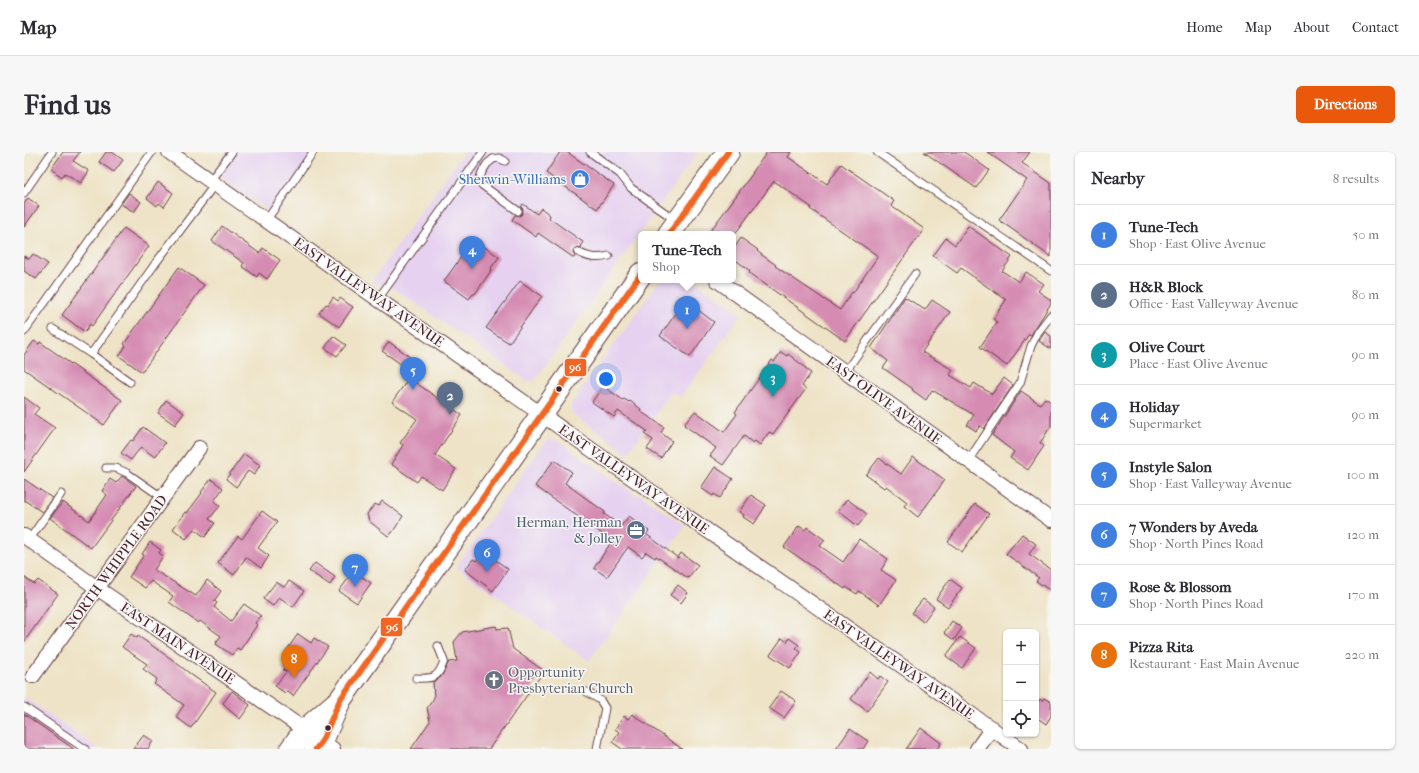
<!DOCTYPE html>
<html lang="en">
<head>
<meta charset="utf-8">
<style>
	body { margin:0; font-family:"IM FELL French Canon",serif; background:#f7f7f7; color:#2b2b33 }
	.controls { position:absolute; right:12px; bottom:12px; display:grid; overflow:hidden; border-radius:6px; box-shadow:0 1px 3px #0004 }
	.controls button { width:36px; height:36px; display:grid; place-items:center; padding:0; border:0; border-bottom:1px solid #e1e1e2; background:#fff; color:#2b2b33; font:20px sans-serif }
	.you { position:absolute; left:582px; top:227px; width:14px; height:14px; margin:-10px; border:3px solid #fff; border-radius:50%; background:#1a73e8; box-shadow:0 0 0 6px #1a73e833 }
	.badge { display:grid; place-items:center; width:26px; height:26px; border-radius:50%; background:#ea580c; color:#fff; font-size:13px; font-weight:700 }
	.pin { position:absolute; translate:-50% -33px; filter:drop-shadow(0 1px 2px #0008) }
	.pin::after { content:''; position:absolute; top:21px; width:14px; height:12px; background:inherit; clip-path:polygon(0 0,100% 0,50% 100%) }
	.popup { position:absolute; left:614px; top:79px; width:98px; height:52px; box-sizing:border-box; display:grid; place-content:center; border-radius:6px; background:#fff; filter:drop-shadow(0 1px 3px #0005); font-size:13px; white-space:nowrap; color:#7c7c81 }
	.popup b { font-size:15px; color:#2b2b33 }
	.popup::after { content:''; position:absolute; left:50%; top:100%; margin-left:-8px; border:8px solid transparent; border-top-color:#fff }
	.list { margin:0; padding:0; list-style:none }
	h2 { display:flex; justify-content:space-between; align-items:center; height:52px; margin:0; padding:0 16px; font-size:17px }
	h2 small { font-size:13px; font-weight:400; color:#7c7c81 }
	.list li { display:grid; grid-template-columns:26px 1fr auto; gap:12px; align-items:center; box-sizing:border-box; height:60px; padding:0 16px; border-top:1px solid #e1e1e2 }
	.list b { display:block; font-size:15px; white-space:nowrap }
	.list p { margin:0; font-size:13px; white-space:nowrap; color:#7c7c81 }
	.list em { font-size:13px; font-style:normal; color:#7c7c81 }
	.icon { flex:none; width:22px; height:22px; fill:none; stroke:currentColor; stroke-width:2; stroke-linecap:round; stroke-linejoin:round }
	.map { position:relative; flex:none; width:1027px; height:597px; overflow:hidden; border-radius:6px }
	header { display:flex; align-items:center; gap:24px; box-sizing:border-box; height:56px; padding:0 20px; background:#fff; border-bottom:1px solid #e1e1e2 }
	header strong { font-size:19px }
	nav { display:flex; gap:22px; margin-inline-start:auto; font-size:14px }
	.intro { display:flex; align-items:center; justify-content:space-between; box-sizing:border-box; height:96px; padding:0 24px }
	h1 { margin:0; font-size:28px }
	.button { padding:10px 18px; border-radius:6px; background:#ea580c; color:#fff; font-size:14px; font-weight:700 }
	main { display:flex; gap:24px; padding:0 24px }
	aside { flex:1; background:#fff; border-radius:6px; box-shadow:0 1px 3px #0004 }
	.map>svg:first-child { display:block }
	.built { fill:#e6d2f0 }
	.building { fill:#d58bb2 }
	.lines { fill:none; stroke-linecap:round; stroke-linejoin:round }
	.lane-casing { stroke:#633c42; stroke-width:9 }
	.street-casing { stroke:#633c42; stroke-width:16 }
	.primary-casing { stroke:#633c42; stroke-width:24 }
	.lane { stroke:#fff; stroke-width:7 }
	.street { stroke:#fff; stroke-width:14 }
	.primary { stroke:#fff; stroke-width:22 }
	.bus-1-casing { stroke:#f6f6f2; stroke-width:9 }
	.bus-1 { stroke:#f26522; stroke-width:6 }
	.bus-dot { fill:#4a1f2b; stroke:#f6f6f2; stroke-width:1.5 }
	.labels { text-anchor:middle; stroke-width:3; stroke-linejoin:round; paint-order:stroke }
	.shop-label { font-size:14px; fill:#366cbe; stroke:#f6f6f2; text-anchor:end }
	.street-label { font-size:14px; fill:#4a1f2b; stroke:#f6f6f2 }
	.service-label { font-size:14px; fill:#4e5e75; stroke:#f6f6f2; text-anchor:end }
	.worship-label { font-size:14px; fill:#5b616d; stroke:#f6f6f2; text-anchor:start }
	.line-badge { stroke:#f6f6f2; stroke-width:1.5 }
	.badge-label { font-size:11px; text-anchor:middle; font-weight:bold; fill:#fff }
</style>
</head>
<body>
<header>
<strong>Map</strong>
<nav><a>Home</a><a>Map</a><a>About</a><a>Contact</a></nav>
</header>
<div class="intro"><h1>Find us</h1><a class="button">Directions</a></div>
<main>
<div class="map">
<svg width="1027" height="597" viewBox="0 0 1027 597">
	<rect width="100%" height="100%" fill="#f6f6f2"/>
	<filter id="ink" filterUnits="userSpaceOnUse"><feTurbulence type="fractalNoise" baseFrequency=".025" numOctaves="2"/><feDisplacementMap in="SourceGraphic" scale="8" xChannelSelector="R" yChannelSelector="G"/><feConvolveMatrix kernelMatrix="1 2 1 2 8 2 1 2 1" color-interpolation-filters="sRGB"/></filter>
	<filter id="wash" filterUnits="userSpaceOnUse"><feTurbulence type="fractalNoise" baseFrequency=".012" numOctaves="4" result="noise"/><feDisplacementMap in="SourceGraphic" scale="16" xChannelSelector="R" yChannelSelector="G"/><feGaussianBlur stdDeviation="0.9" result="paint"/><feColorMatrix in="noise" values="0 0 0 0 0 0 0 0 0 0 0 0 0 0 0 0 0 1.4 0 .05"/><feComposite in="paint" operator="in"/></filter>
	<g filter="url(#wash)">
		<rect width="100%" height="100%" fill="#eee3c6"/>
		<!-- built -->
		<path class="built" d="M202,0H295L251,64L189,20Z
			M440,0H674L510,229H503L371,137L347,130Z
			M636,128H669L717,162L657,245L648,239L601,305V299L550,263L547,258V252Z
			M526,287L533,288L612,343L615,342L657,371H663L565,509L432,415L521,290Z
			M0,545L75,597H0Z"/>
		<g id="blocks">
			<!-- building -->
			<path class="building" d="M39,0H56L49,9L65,19L57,31L41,21L38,25L27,17Z
				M82,0H88L99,8L90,20L75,10Z
				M536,0H543L590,33L573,57L522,21Z
				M743,0H767L764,5L803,32L817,12L870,49L867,54L900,77L821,189L725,121L726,119L709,106V98L717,86L734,98L733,99L738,103L752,113L751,114L816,158L828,140L829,141L854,104L786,57L787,55L750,29L711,82H684L729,21H728Z
				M900,0H940L965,18L952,36Z
				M963,0H1006L998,11L1027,31V105L975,68L1003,28Z
				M134,30L149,41L140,55L135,51L133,54L123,46Z
				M105,41L117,50L110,60L97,52Z
				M4,46L15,54L0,75V52Z
				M499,52L513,62L517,56L526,63L525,66L559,90L557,93L558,94L557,96L553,95L550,97L549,101L551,104L550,106L514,81L512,85L488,68L491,63L496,64L498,62L499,57L497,55Z
				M198,74L235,101L239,96L256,108L243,127L235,121L233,125L218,114L220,111L188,89Z
				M944,74L988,105L978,119L995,130L1002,120L1020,132L1014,139L1027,148V151L1007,183L1005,182L983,214L956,195L973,170L969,167L982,148L937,116L933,121L909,104L922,86L931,93Z
				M100,76L125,94L68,174L66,172L61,180L38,163Z
				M450,87L475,105L467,116L468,117L451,142H449L445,147L420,129Z
				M9,102L24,112L12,127L0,119V104L5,107Z
				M155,115L180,133L118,220L95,204L102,194L100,192Z
				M496,129L518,144L485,191L462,176Z
				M309,145L314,149L316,146L329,155L315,175L295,161L302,152L304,153Z
				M881,145L901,158L908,148L926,160L898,200L929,218L926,223L947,236L950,231L968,242L980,226L989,233L960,277L956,274L952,279L943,273L950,263L908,238L902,248L888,238L889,237L859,216L864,209L847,196Z
				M666,152L690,170L666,205L636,184L657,154Z
				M1021,180L1027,184V197L1015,189Z
				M309,184L322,193L313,204L301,196Z
				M10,189L15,192L16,190L98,248L80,273L0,217V203Z
				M365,190L385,204L378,213L358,199Z
				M757,200L763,204L764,202L782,216L781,217L787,221L778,234L782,237L749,282L745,280L736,293L731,289L729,291L720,284L699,313L686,304L692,296L660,273L671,259L700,280L713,262L711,260L748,208L750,210Z
				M385,226L438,263L411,303L432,317L418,338L397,324L393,330L367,312L379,293L376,291L393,267L368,250Z
				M579,234L599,248L600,247L605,250L606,249L617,257L616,259L640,275L637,281L648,289L637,306L623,297L629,288L620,282L623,279L594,259L590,265L568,250Z
				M997,239L1016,252L1021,246L1027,250V274L1016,291L1020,294L1004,318L986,306L990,300L968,283Z
				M0,245L15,256L10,262L31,276L0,320Z
				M142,248L160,261L151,273L134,261Z
				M119,275L141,291L131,305L117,295L107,308L97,301L107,288L109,289Z
				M220,302L236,313L230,323L224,319L212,335L202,327Z
				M889,305L921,328L894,365L880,354L883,350L862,334L860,336L842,323L855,306L877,322Z
				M530,308L548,320L541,331L581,360L580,362L597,374L605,364L625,379L622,382L654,406L657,401L674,413L664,426L632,404L631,406L622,400L618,405L604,395L583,425L570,416L588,389L511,334Z
				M691,315L709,327L696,346L690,342L689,344L677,336Z
				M98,324L112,334L67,396L26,366L39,350L65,369L83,343L78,339L86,327L92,331Z
				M0,327L28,346L18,360L0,348Z
				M187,327L199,336L190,349L196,354L185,367L191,371L181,385L170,377L162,387L149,377L161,360L163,361L178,341L177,340Z
				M727,343L742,353L730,372L719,365L720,363L715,360Z
				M823,347L843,362L834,374L814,359Z
				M358,349L379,364L368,381L364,384L345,369L343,362L351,352L355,354Z
				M951,352L965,362L938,400L924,390Z
				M238,359L253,370L234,396L245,404L237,416L222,405L210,423L194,411L214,384L218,387Z
				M775,374L781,378L783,375L801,388L796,394L819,410L835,387L864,407L857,418L872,428L855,453L835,439L833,442L822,435L821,437L760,395Z
				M998,382L1012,392L1005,402L1027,418V439L1012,429L1015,426L982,402Z
				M126,390L137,398L135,401L139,404L130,418L172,444L183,428L197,439L190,449L193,451L190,455L207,469L220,452L237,464L231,471L233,473L216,498L213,496L208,503L192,492L193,490H192L197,484L176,469L174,471L145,450L149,444L127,429L121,436L105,425L120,403L118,402Z
				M462,401L484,417L469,439L441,418L449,407L452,409L456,404L458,406Z
				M291,411L311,425L306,433L285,419Z
				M330,419L347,431L333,451L315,439Z
				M0,425L10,432L14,428L34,442L0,490Z
				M926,427L938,436L924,455L912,447Z
				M265,429L280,439L269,455L255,445L249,454L239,447L252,430L260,435Z
				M654,433L664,441L657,451L646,443Z
				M899,447L910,455L899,470L888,461Z
				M928,469L938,476L930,488L920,481Z
				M472,474L473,477L484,476L489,497L520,519L465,597H387L406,569L403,556L410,546L409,530L417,525L425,510L433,509L430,490L438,480Z
				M107,482L113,486L114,484L146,506L169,524L192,540L167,576L152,565L160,553L130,532L133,527L119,517L123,512L98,495Z
				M274,482L287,491L290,486L304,495L269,544L263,539L261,541L251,534L262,520L259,518L269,503L262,499Z
				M936,485L952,496L938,516L922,504Z
				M758,486L763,490L765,486L775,493L772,496L777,500L766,516L746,503Z
				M846,520L854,527L856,524L864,530L843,559L827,547Z
				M208,539L226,553L216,567L203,556L202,554L199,551Z
				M757,539L772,549L760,566L745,556Z
				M1020,546L1027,550V564L1022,572L1012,565V553L1016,547L1018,549Z
				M0,562L34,586L50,597H0Z
				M608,562L658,597H598L588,590L595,580L591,577L600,564L604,567Z
				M897,576L917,591L913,597H882Z
				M826,577L844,589L839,597H812Z
				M120,583L129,589L124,597H109Z"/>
		</g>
	</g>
	<g filter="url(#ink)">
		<use href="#blocks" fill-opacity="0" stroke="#633c42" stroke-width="1"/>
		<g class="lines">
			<defs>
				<path id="lane" d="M566,0L596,22L607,36L651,68
					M853,0L1027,119
					M481,9L475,6L469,7L463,12L458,20L456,26L458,33L494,59
					M186,29L208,0
					M0,41L28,0
					M242,69L289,0
					M554,100C565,106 573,107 585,104
					M354,147L459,0
					M29,177L67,202
					M0,180L128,0
					M821,220L891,122
					M106,230L67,202L131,112L191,32
					M944,309L996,231L1007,194L1014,180L1027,163
					M82,316H92L103,321L139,346
					M5,388L37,342
					M392,526C410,527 414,526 420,509L414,494
					M563,540L576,548L581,556L573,597
					M0,555L61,597"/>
				<path id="street" d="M145,0L585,310L997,597
					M693,128L1027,368
					M0,384L73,436L309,597
					M9,524L175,296
					M953,597L968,576"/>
				<path id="primary" d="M645,82L704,0
					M267,597L281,578L312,551
					M292,597L298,589L316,548L617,122"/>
			</defs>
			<!-- lane casing -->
			<use href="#lane" class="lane-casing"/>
			<!-- street casing -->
			<use href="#street" class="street-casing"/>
			<!-- primary casing -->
			<use href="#primary" class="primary-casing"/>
			<!-- lane -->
			<use href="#lane" class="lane"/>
			<!-- street -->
			<use href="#street" class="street"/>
			<!-- primary -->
			<use href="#primary" class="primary"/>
			<defs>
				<path id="bus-1" d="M645,82L704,0
					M292,597L298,589L316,548L617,122"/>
			</defs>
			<!-- bus-1 casing -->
			<use href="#bus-1" class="bus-1-casing"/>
			<!-- bus-1 -->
			<use href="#bus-1" class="bus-1"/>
		</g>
	</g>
	<!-- icons -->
	<defs>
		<symbol id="shop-disc" viewBox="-11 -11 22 22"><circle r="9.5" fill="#3f7fe0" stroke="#f6f6f2"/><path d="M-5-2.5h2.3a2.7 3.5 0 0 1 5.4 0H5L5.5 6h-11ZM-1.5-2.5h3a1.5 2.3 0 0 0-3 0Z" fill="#fff"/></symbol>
		<symbol id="office-disc" viewBox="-11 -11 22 22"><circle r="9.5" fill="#5c6f8a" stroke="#f6f6f2"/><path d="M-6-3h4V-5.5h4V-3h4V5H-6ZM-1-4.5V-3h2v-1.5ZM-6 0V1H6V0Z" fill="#fff"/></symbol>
		<symbol id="church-disc" viewBox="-11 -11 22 22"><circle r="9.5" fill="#6b7280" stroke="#f6f6f2"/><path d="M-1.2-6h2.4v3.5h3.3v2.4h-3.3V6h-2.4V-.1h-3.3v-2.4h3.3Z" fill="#fff"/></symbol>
	</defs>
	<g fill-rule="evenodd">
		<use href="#shop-disc" x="545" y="16" width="22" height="22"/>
		<use href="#office-disc" x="601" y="367" width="22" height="22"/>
		<use href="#church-disc" x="459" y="517" width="22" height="22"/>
	</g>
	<!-- markers -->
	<g class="bus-dot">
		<circle cx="535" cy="237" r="3.5"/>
		<circle cx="304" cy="576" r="3.5"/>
	</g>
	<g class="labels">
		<!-- shop labels -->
		<g class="shop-label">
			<text x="542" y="32">Sherwin-Williams</text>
		</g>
		<!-- street labels -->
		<g class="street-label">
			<text transform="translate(345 140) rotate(35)" y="5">EAST VALLEYWAY AVENUE</text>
			<text transform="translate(860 248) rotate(36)" y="5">EAST OLIVE AVENUE</text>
			<text transform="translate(610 327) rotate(35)" y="5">EAST VALLEYWAY AVENUE</text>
			<text transform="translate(92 410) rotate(-54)" y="5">NORTH WHIPPLE ROAD</text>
			<text transform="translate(154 491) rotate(34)" y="5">EAST MAIN AVENUE</text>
			<text transform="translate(875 512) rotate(35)" y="5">EAST VALLEYWAY AVENUE</text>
		</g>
		<!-- service labels -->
		<g class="service-label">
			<text x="598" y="375">Herman, Herman<tspan x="598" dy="16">&amp; Jolley</tspan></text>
		</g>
		<!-- worship labels -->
		<g class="worship-label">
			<text x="484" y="525">Opportunity<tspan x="484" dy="16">Presbyterian Church</tspan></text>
		</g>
	</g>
	<g class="line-badge">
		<rect x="540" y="206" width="23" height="19" rx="4" fill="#f26522"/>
		<rect x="356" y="465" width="23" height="20" rx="4" fill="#f26522"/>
	</g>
	<g class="badge-label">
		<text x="551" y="219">96</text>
		<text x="368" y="479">96</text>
	</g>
</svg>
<div class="controls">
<button>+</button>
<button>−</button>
<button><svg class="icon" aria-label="locate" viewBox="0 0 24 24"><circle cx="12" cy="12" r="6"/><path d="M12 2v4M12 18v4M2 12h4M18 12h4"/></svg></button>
</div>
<div class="you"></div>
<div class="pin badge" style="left:663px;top:177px;background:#3f7fe0">1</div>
<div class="popup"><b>Tune-Tech</b>Shop</div>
<div class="pin badge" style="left:426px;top:263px;background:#5c6f8a">2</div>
<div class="pin badge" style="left:749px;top:245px;background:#0f9aa8">3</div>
<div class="pin badge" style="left:448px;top:117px;background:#3f7fe0">4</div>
<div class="pin badge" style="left:389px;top:238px;background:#3f7fe0">5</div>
<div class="pin badge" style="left:463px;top:420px;background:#3f7fe0">6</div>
<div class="pin badge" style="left:331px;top:435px;background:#3f7fe0">7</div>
<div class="pin badge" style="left:270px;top:526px;background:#e8710a">8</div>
</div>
<aside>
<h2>Nearby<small>8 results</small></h2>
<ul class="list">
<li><span class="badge" style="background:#3f7fe0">1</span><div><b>Tune-Tech</b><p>Shop · East Olive Avenue</p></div><em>50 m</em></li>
<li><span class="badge" style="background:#5c6f8a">2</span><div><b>H&amp;R Block</b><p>Office · East Valleyway Avenue</p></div><em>80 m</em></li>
<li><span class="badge" style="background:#0f9aa8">3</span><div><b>Olive Court</b><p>Place · East Olive Avenue</p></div><em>90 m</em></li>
<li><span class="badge" style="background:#3f7fe0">4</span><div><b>Holiday</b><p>Supermarket</p></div><em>90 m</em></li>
<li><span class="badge" style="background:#3f7fe0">5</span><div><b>Instyle Salon</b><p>Shop · East Valleyway Avenue</p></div><em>100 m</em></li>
<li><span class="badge" style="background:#3f7fe0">6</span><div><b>7 Wonders by Aveda</b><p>Shop · North Pines Road</p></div><em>120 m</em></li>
<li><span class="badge" style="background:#3f7fe0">7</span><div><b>Rose &amp; Blossom</b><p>Shop · North Pines Road</p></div><em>170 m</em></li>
<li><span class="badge" style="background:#e8710a">8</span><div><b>Pizza Rita</b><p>Restaurant · East Main Avenue</p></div><em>220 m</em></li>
</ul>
</aside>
</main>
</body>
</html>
